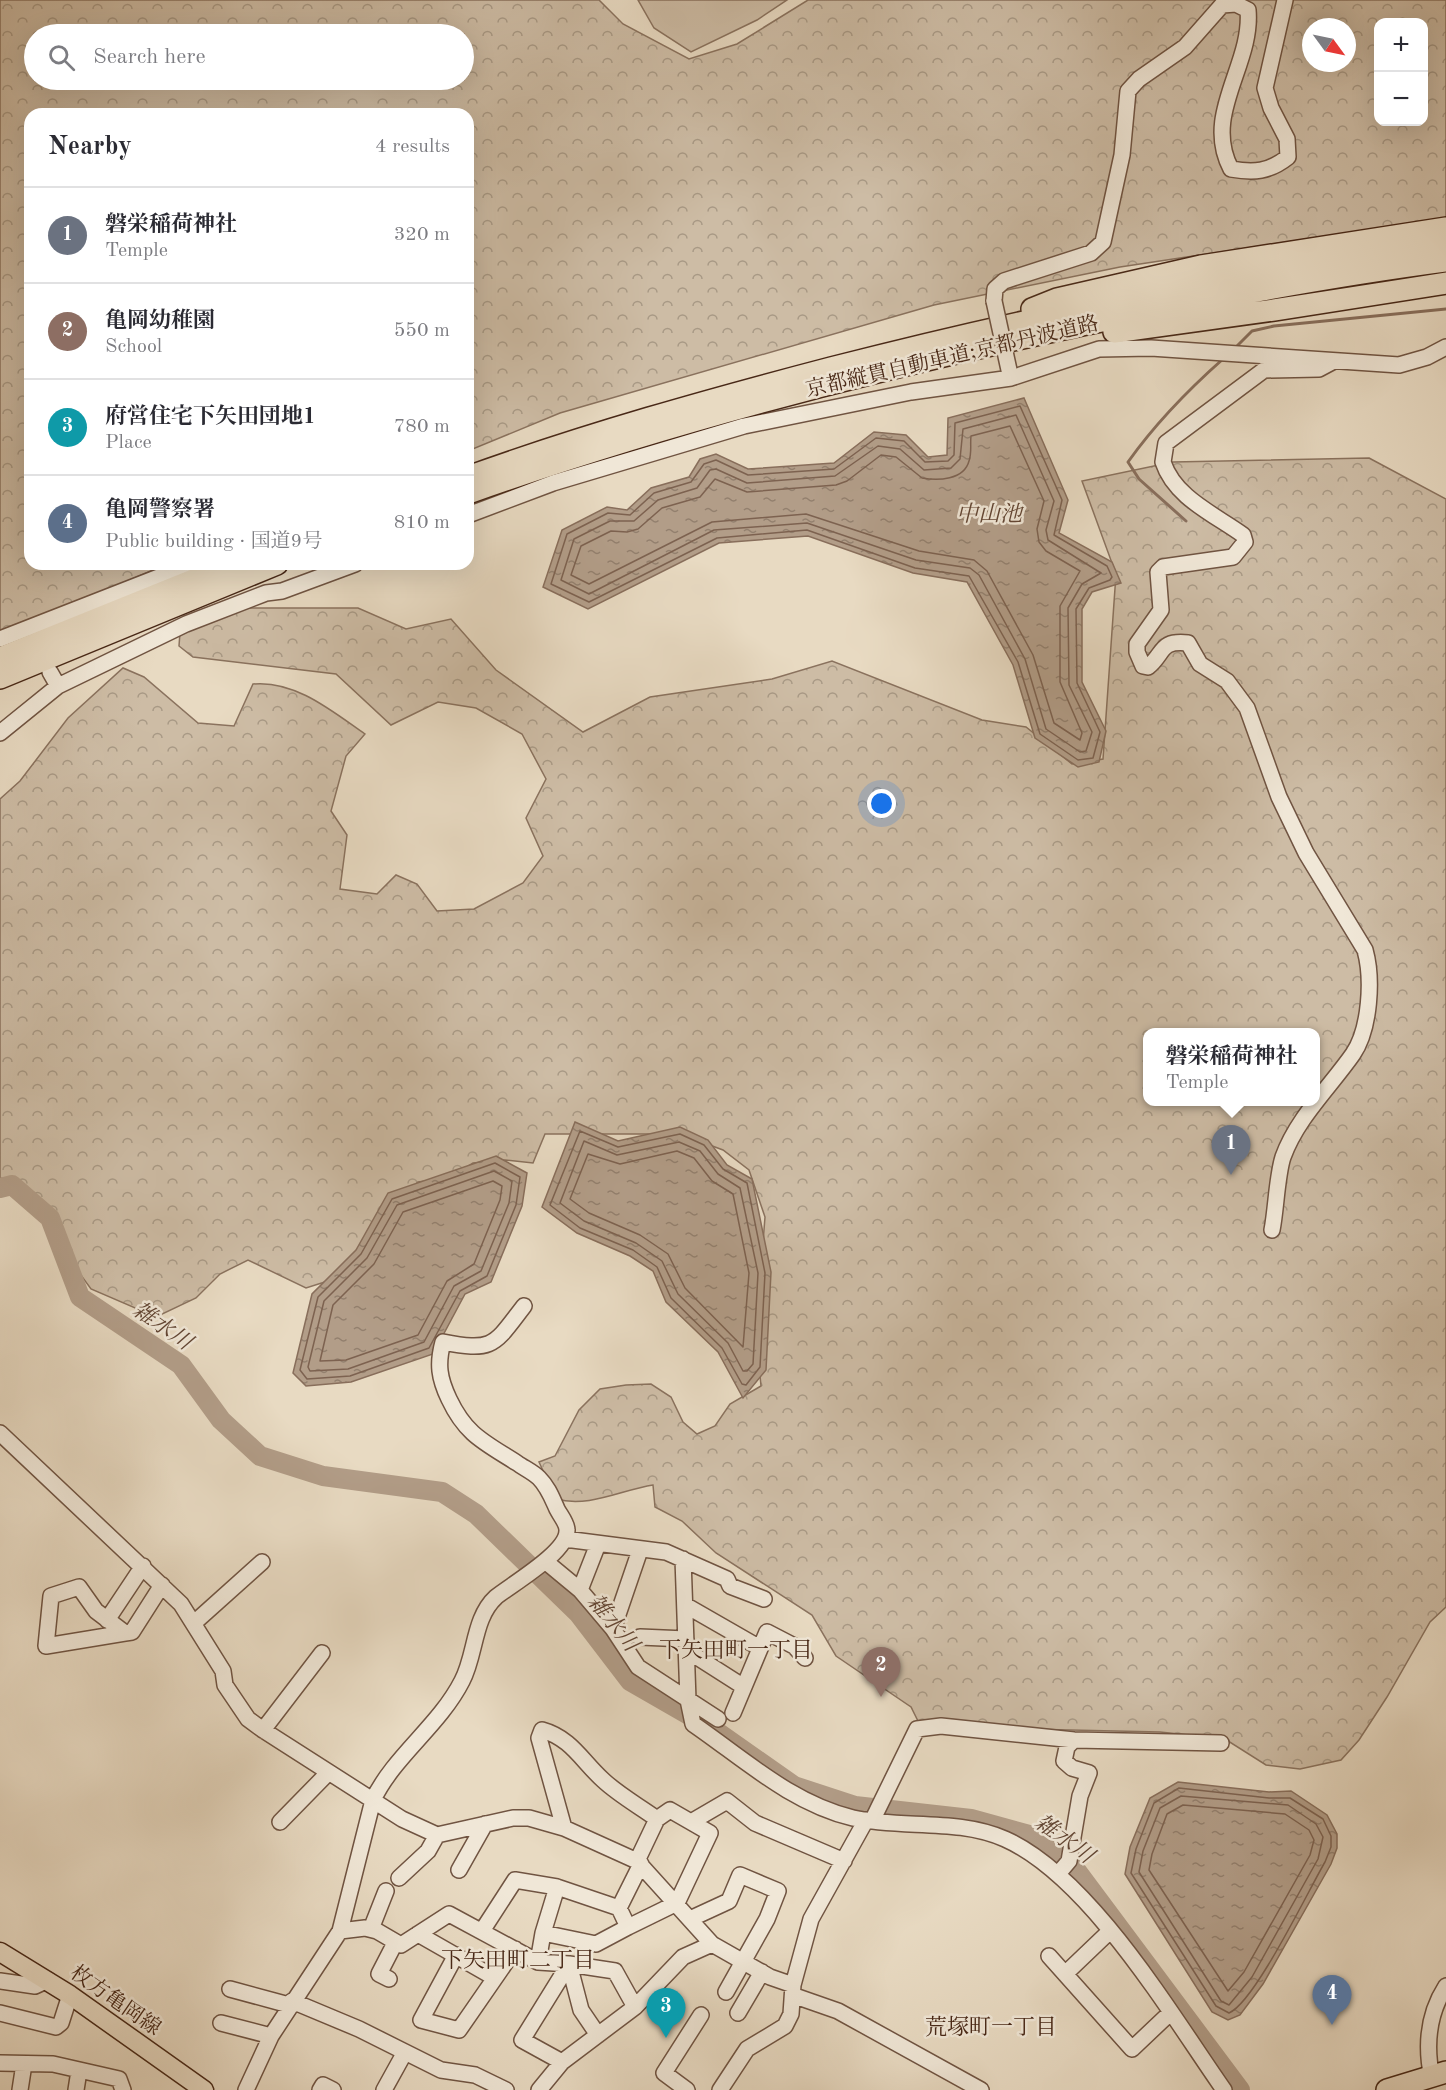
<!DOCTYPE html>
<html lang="en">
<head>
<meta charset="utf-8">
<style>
	body { margin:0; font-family:"Old Standard TT","Noto Serif JP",serif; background:#f2f2f3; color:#2b2b33 }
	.controls { position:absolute; right:18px; top:18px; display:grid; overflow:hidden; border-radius:12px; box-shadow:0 6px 24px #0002 }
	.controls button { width:54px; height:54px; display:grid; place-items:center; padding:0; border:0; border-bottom:2px solid #e1e1e2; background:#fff; color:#2b2b33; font:30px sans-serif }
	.compass { position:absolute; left:1302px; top:18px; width:54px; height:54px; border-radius:50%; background:#fff; box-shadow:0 6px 24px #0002; rotate:123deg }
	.you { position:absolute; left:882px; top:804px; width:21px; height:21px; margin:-15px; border:4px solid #fff; border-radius:50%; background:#1a73e8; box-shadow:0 0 0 9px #1a73e833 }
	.badge { display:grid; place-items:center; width:39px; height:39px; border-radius:50%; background:#8f2418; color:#fff; font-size:20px; font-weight:700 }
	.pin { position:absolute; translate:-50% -50px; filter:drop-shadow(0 2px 3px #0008) }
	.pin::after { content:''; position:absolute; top:32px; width:21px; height:18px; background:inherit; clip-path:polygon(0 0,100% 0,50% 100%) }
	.popup { position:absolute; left:1143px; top:1028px; width:177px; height:78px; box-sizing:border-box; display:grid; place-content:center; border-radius:12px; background:#fff; filter:drop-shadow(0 2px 4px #0005); font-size:20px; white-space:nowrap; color:#7c7c81 }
	.popup b { font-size:22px; color:#2b2b33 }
	.popup::after { content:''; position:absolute; left:50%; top:100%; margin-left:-12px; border:12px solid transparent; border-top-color:#fff }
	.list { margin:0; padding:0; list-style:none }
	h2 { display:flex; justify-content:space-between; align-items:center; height:78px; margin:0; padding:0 24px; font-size:26px }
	h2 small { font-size:20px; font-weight:400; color:#7c7c81 }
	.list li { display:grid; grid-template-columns:39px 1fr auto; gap:18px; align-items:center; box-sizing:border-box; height:96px; padding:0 24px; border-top:2px solid #e1e1e2 }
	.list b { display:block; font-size:22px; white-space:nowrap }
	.list p { margin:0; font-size:20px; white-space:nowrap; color:#7c7c81 }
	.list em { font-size:20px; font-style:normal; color:#7c7c81 }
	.icon { flex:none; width:33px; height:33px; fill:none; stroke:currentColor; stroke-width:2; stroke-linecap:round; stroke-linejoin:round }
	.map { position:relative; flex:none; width:1446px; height:2090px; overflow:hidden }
	.search { position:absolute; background:#fff; box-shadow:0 6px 24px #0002; left:24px; top:24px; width:450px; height:66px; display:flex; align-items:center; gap:15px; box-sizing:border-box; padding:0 21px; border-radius:33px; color:#7c7c81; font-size:22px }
	.panel { position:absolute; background:#fff; box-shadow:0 6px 24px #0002; left:24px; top:108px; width:450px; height:462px; border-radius:18px }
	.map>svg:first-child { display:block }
	.forest { fill:url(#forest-crowns); stroke:#8a725e; stroke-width:1.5; fill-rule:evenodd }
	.pitch { fill:#cdbca5; stroke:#8a725e; stroke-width:1.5 }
	.water { fill:url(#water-ripples); stroke:#886e5b; stroke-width:1.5 }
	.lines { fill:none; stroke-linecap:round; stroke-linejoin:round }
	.shore { stroke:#7d6250; stroke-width:1.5 }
	.stream { stroke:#886e5b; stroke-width:3 }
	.river { stroke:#b29d88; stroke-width:20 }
	.minor-casing { stroke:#705442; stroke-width:18 }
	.major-casing { stroke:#482817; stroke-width:21 }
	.highway-casing { stroke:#482817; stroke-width:24 }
	.minor { stroke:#f0e7d7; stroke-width:15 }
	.major { stroke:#e8dac2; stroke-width:18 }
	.highway { stroke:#e8dac2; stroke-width:21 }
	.minor-bridge-casing { stroke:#705442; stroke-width:18; stroke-linecap:butt }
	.minor-bridge { stroke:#f0e7d7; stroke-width:15 }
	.labels { text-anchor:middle; stroke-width:5; stroke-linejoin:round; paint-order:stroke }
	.street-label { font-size:21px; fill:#482817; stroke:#f0e7d7 }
	.water-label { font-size:22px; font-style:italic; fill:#624533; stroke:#f0e7d7 }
	.neighbourhood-label { font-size:22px; fill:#482817; stroke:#f0e7d7 }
</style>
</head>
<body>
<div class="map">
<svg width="1446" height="2090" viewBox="0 0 1446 2090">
	<defs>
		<pattern id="forest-crowns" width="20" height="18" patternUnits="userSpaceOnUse" patternTransform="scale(1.5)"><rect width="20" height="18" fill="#cdbca5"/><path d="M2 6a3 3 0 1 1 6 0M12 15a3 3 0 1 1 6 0" fill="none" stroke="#a89985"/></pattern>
		<pattern id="water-ripples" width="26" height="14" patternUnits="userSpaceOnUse" patternTransform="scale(1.5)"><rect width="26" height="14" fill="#b29d88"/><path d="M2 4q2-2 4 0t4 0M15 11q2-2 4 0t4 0" fill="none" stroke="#93806e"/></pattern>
	</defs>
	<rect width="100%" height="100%" fill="#e8dac2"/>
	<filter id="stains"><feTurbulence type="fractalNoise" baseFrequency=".00333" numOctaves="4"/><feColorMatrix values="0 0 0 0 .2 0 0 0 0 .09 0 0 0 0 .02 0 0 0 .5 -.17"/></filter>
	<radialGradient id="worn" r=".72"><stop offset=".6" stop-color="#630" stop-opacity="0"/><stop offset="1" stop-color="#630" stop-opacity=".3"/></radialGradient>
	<!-- forest -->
	<path class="forest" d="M0,0H599L623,24L689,59L737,44L808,0H1446V218L1120,267L934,305L560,413L468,451V114H30V564H167L0,636ZM1378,22H1424V122H1378ZM1311,27H1347V63H1311ZM34,34H464V80H34Z
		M1369,458L1446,499V1607L1430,1622L1387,1697L1359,1740L1341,1760L1300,1769L1266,1765L1225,1739L1160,1732L1025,1729L918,1721L911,1707L836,1656L812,1615L716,1553L682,1521L655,1507L653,1485C621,1490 589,1508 556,1499L539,1462L555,1456L579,1410L600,1389L626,1385L651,1384L671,1397L683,1422L697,1434L715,1426L730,1404L761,1386L756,1332L765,1217L749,1170L723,1150L680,1134H545L533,1163L505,1160L473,1163L450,1178L418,1182L331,1280L306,1288L248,1260L220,1274L196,1298L156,1317L91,1289L75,1267L60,1223L24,1184L0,1178V799L20,781L68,718L123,668L144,677L198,723L234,726L253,684C295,680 332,711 365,734L346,756L331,811L347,835L340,889L377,894L396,875L417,884L437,911L474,909L523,883L543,856L526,818L546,779L522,734L476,708L438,702L391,725L336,674L193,657L179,646L180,633L237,608H358L406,629L451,619L496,670L583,732L650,697L772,679L832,661L982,720L1026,727L1072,764L1103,759L1116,574L1082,481L1173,462ZM1147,1032H1315V1102H1147Z"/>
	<!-- pitch -->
	<path class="pitch" d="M638,0H787L757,20L691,52L654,28Z"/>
	<!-- water -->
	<path class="water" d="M1024,398L1068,500L1059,533L1112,562L1121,583L1092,592L1082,609V682L1106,731L1099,762L1078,767L1035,738L1013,665L967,582L913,573L808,536L719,543L588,609L543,587L562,530L607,507L627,510L651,488L689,477L700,459L716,454L748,469L834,463L874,432L906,435L928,457L947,455L948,418Z
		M575,1122L618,1141L680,1127L708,1140L727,1165L752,1179L771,1272L766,1370L743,1398L718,1352L666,1302L653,1271L630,1256L577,1233L542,1207Z
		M496,1156L527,1173L522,1206L491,1282L465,1294L433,1354L351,1382L306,1386L293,1373L312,1294L356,1250L388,1193Z
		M1178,1782L1269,1792L1291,1791L1327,1815L1337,1834V1848L1331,1864L1263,1984L1240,2015L1228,2020L1212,2012L1125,1874L1130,1847L1150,1798Z"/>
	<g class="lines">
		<!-- shore -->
		<path class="shore" d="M1020,406L1062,500L1054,535L1107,566L1112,577L1110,580L1089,588L1076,609L1077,683L1100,732L1093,758L1078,760L1040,734L1018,662L969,576L915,568L807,530L717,538L589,602L551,584L567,534L608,513L630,515L654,493L691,482L704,464L716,460L748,475L834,469L876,438L904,441L925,462L948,461L954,455L955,423Z
			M1016,415L1054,501L1046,530L1048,540L1101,573L1082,584L1068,608L1069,685L1092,732L1086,751L1080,752L1046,729L1025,659L979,575L970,568L916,560L807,523L714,530L589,594L561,580L574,539L610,521H634L658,500L697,488L710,470L716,469L747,483L835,476L878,446L900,449L924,470L951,468L960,459L963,429Z
			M1010,426L1044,501L1037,529L1039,542L1046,551L1080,571L1060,606V682L1082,733L1080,740L1054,723L1033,655L987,571L974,560L919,551L806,514L712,522L589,584L571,575L581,546L611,531L627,532L638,529L662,508L700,497L715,479L747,492L836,485L847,481L881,455L896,457L922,478C938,481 964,480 969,461C972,453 970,444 971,436Z
			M580,1131L618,1147L680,1134L704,1145L723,1169L747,1183L765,1273L760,1367L746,1385L742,1384L722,1348L671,1298L657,1267L633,1250L580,1228L550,1205Z
			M584,1141L617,1155L679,1142L700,1151L718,1174L740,1188L758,1273L753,1364L747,1371H743L728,1343L678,1294L662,1261L636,1243L584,1221L560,1203Z
			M677,1151L694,1158L712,1181L733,1194L749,1273L743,1347L685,1288L668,1254L640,1235L589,1213L570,1199L588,1154L620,1164Z
			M495,1163L520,1177L516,1205L487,1276L460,1291L429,1348L350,1376L307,1379L300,1370L318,1297L361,1254L392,1199Z
			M494,1171L512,1181L509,1203L481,1271L454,1286L424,1342L348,1369L310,1371L308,1367L324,1301L367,1258L397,1205Z
			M493,1181L502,1186L500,1200L474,1264L447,1281L418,1335L346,1360L320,1361L333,1305L374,1264L403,1212Z
			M1179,1788L1269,1798H1290L1323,1819L1331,1836V1847L1325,1862C1308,1891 1255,2002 1229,2013L1216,2006L1131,1873L1136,1849L1154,1803Z
			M1181,1796L1288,1805L1316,1824L1323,1837L1318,1859L1252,1977L1229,2005L1221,2001L1139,1872L1143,1851L1160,1808Z
			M1183,1805L1285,1814L1309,1830L1314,1840L1310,1855L1244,1972L1228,1991L1149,1870L1152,1854L1167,1814Z"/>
		<!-- stream -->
		<path class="stream" d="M1234,349L1252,331L1274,326L1446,309
			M1186,521L1139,479L1128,462C1155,424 1188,390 1223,359"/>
		<!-- river -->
		<path class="river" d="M0,1188L12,1185L50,1218L80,1297L181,1365L221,1420L260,1456L323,1476L442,1492L476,1514L578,1613L630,1681L710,1727L794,1786L855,1806L971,1819L1029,1835L1076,1870L1240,2090"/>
		<defs>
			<path id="minor" d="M994,301L995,289L1004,281L1091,253L1103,242L1122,155L1128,91L1139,79L1185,47L1222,5L1236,4L1248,10C1253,65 1202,114 1231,169C1254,173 1269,172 1288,157L1287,139L1271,108L1265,88L1285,0
				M468,515L553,483L744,426L911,392L1011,378L1099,349L1151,348L1399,365L1427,357L1446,347
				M0,639L192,564
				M50,672L58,686
				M0,733L58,686L186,624L266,593L282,591L355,564
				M1272,1230C1276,1210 1277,1175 1283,1157C1297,1118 1330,1087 1353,1054C1370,1029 1373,979 1365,950L1306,853L1279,797L1247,708L1227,681L1200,664L1188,643C1159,640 1165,653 1148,667L1143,666L1137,652V644L1161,610L1158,572L1163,567L1233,557L1245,542L1243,535C1214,514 1175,498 1163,462L1166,443L1264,370L1319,369L1334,361
				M0,1433L181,1604L223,1671L225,1685L248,1719L263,1730L402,1819L437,1835L513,1818H529L564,1828L637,1861L712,1944L770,1977L793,1985
				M565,1539L666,1552L727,1579L730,1586L764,1599
				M683,1559L688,1700L693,1724C744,1759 791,1803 853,1818C902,1829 958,1818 1005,1839C1090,1877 1170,2013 1224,2090
				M545,1561L580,1590L613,1629L638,1667L718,1719
				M580,1590L598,1544
				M685,1605L760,1648
				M107,1620L143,1566
				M194,1623L262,1562
				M613,1629L640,1550
				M125,1633L96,1611L79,1587L51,1596L46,1646L125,1633L132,1632L162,1585
				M640,1637L686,1639
				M686,1650L744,1687
				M733,1713L767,1632L794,1646L805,1658
				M263,1730L322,1653
				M872,1821L917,1729L941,1726L1074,1740L1221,1743
				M280,1822L328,1773
				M691,1822L727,1801L755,1823L844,1861
				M637,1861L657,1819
				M459,1870L485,1824
				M1058,1874L1069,1861L1080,1796L1089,1773L1072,1768L1064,1761L1067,1747L1074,1740
				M399,1878L428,1851L437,1835
				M619,1908L641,1864
				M690,1919L729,1901L740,1875L778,1891L767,1919L726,1992
				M371,1929L386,1891
				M340,1931L365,1928L377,1931L401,1945L449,1914L538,1962L569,1964L581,2010L598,2035
				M482,1931L515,1880L557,1887L619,1908L628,1927L677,1903L710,1833L670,1810L657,1819C639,1806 619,1795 603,1780C582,1761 571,1738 542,1730L539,1738L564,1828
				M543,1933L596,1944L628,1927
				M418,1934L495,1978
				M456,1955L421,2020L459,2030L515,1949
				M1049,1956L1132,2049L1170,2013
				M538,1962L543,1933L557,1887
				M1065,1974L1110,1931
				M389,1979L379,1974L395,1943
				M0,1981L35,1986L48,1980
				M230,1989L289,2005
				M795,1996L838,2011L981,2090
				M292,2001L359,2029L405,2052
				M0,2013L56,2027L61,2023L70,1995
				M738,2013L762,1972
				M221,2023L271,2036
				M562,2062L522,2040L569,1964L615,1971L635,2007
				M0,2063L53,2064L119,2079L123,2090
				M1432,2078C1425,2045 1428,2014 1446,1986
				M20,2090L24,2064
				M76,2090L79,2071
				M246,2090L271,2036L340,1931L373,1800C394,1756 439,1726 462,1681C476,1655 473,1618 496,1597C512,1584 568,1552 567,1530C567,1523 560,1515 557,1509C552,1498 548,1487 539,1478C533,1472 524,1468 517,1463C484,1442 466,1435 449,1399C439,1378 437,1364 443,1342C494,1352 494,1345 524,1306
				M320,2090L323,2085L333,2090
				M384,2090L405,2052L441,2070L475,2075L506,2090
				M539,2090L562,2062L635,2007L683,1957L712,1944
				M687,2090L664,2073L701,2015
				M720,2090L747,2049L785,2026L791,2014L793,1985L811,1919L866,1820"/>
			<path id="major" d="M0,1952L70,1995L204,2090"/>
			<path id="highway" d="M1032,309L1057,299L1201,266L1446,228
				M1114,332L1274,310L1446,283
				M468,477C587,434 709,400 831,368C1034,316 1239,274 1446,246
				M468,493C668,422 875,369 1082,325C1203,300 1324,277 1446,261
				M0,658L233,564
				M0,678L277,564
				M1387,2090L1446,2072"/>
		</defs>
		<!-- minor casing -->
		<use href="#minor" class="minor-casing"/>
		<!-- major casing -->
		<use href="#major" class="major-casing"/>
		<!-- highway casing -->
		<use href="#highway" class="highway-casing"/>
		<!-- minor -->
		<use href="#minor" class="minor"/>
		<!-- major -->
		<use href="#major" class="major"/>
		<!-- highway -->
		<use href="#highway" class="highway"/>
		<defs>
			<path id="minor-bridge" d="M994,301L1009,370"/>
		</defs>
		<!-- minor-bridge casing -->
		<use href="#minor-bridge" class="minor-bridge-casing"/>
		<!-- minor-bridge -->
		<use href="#minor-bridge" class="minor-bridge"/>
	</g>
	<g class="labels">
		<!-- street labels -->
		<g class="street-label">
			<text transform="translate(952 356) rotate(-13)" y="7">京都縦貫自動車道;京都丹波道路</text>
			<text transform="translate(116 2000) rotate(35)" y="7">枚方亀岡線</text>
		</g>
		<!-- water labels -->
		<g class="water-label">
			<text x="989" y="521">中山池</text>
			<text transform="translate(163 1325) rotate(35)" y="8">雑水川</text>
			<text transform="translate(614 1622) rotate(51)" y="8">雑水川</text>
			<text transform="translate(1065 1838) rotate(36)" y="8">雑水川</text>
		</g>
		<!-- neighbourhood labels -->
		<g class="neighbourhood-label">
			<text x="736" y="1657">下矢田町一丁目</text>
			<text x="518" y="1967">下矢田町二丁目</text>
			<text x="991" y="2034">荒塚町一丁目</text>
		</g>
	</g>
	<rect width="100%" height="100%" filter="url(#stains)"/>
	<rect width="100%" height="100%" fill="url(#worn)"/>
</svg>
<div class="controls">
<button>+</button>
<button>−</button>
</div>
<svg class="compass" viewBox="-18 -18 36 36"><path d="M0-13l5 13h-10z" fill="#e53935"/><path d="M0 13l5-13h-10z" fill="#7c7c81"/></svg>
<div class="you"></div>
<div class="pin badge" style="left:1231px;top:1175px;background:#6b7280">1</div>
<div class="popup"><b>磐栄稲荷神社</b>Temple</div>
<div class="pin badge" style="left:881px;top:1697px;background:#8d6e63">2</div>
<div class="pin badge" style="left:666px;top:2038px;background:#0f9aa8">3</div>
<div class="pin badge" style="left:1332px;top:2025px;background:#5c6f8a">4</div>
<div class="search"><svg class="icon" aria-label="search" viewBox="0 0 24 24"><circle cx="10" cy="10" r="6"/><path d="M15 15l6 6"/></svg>Search here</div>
<section class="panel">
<h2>Nearby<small>4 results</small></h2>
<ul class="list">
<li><span class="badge" style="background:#6b7280">1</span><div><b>磐栄稲荷神社</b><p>Temple</p></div><em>320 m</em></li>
<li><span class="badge" style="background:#8d6e63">2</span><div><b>亀岡幼稚園</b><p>School</p></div><em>550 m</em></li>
<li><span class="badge" style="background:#0f9aa8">3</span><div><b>府営住宅下矢田団地1</b><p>Place</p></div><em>780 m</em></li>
<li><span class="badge" style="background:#5c6f8a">4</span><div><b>亀岡警察署</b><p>Public building · 国道9号</p></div><em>810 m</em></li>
</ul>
</section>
</div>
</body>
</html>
